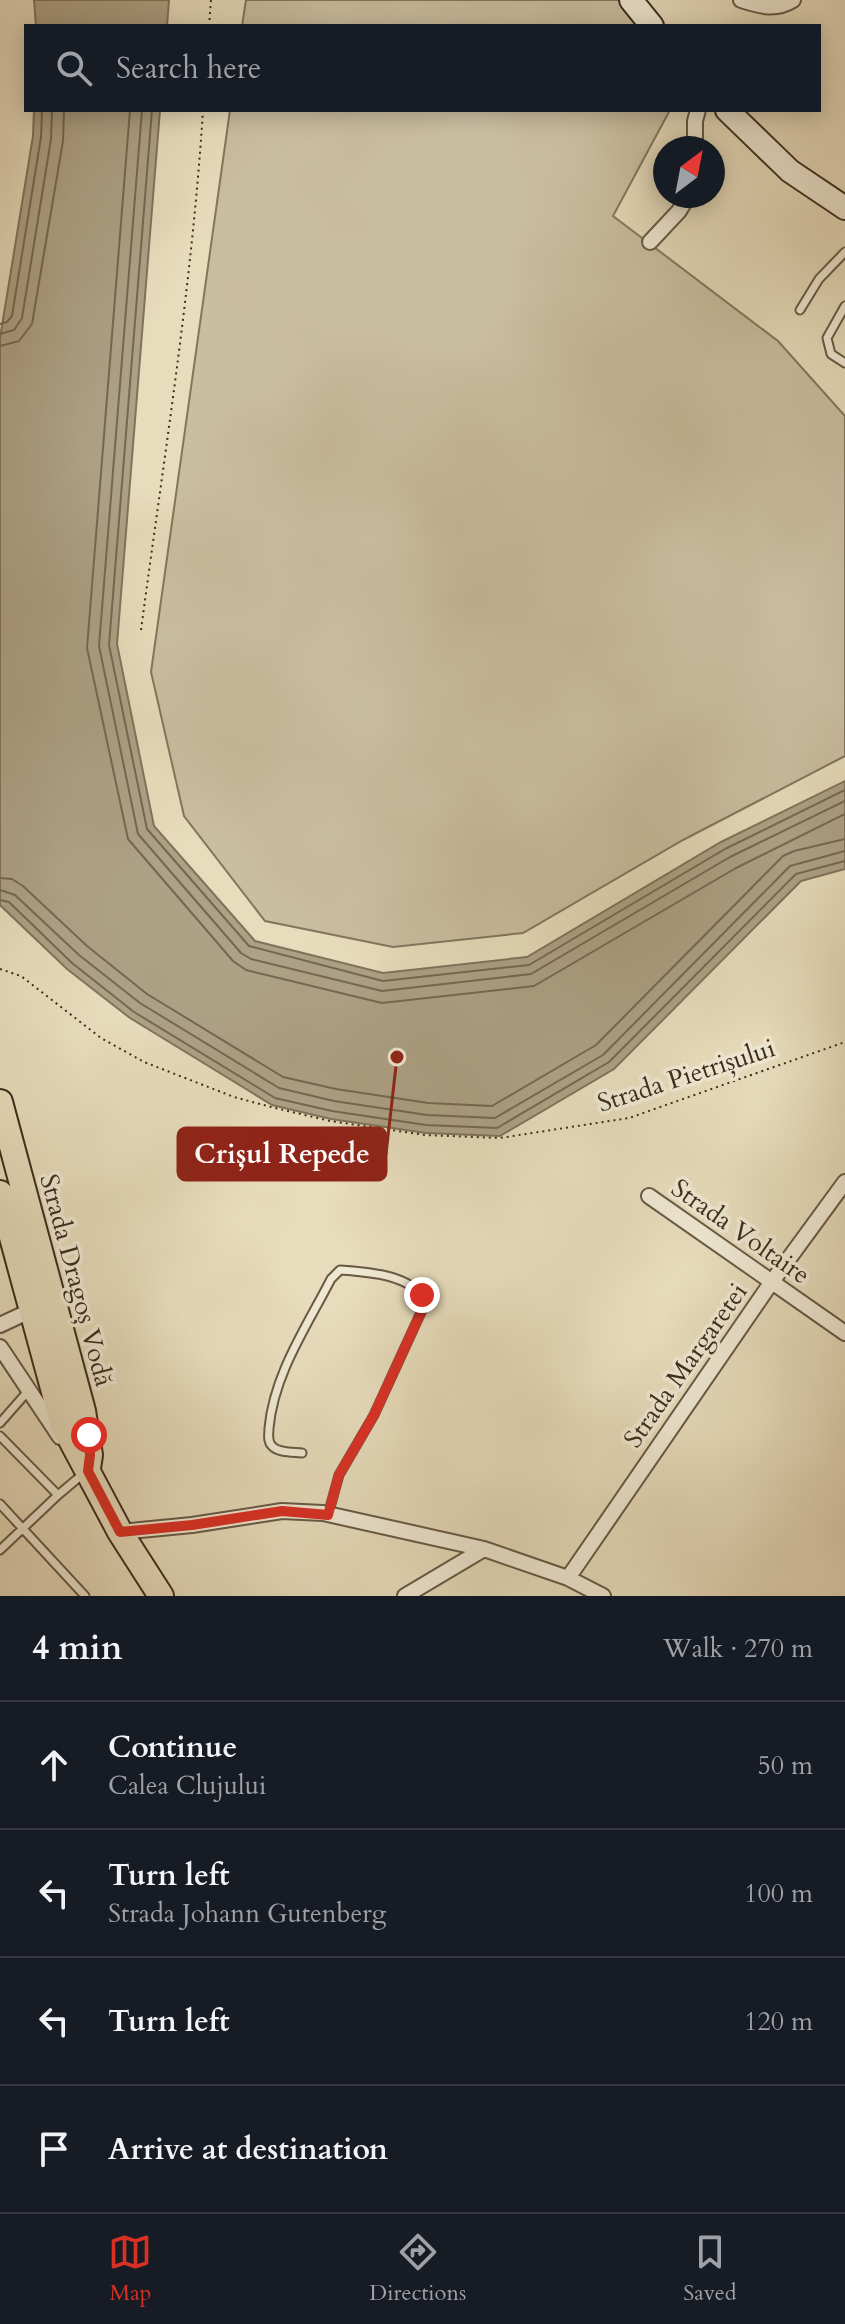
<!DOCTYPE html>
<html lang="en">
<head>
<meta charset="utf-8">
<style>
	body { margin:0; font-family:Cardo,serif; background:#20242c; color:#f1f3f6 }
	.compass { position:absolute; left:653px; top:136px; width:72px; height:72px; border-radius:50%; background:#171b24; box-shadow:0 4px 20px #0003; rotate:32deg }
	.stop { position:absolute; width:24px; height:24px; margin:-18px; border:6px solid #d93025; border-radius:50%; background:#fff }
	.stop.end { background:#d93025; border-color:#fff; box-shadow:0 2px 8px #0008 }
	.list { margin:0; padding:0; list-style:none }
	h2 { display:flex; justify-content:space-between; align-items:center; height:104px; margin:0; padding:0 32px; font-size:34px }
	h2 small { font-size:26px; font-weight:400; color:#9ea1a6 }
	.list li { display:grid; grid-template-columns:52px 1fr auto; gap:24px; align-items:center; box-sizing:border-box; height:128px; padding:0 32px; border-top:2px solid #363941 }
	.list b { display:block; font-size:30px; white-space:nowrap }
	.list p { margin:0; font-size:26px; white-space:nowrap; color:#9ea1a6 }
	.list em { font-size:26px; font-style:normal; color:#9ea1a6 }
	.icon { flex:none; width:44px; height:44px; fill:none; stroke:currentColor; stroke-width:2; stroke-linecap:round; stroke-linejoin:round }
	.map { position:relative; flex:none; width:845px; height:1596px; overflow:hidden }
	.search { position:absolute; background:#171b24; box-shadow:0 4px 20px #0003; left:24px; right:24px; top:24px; height:88px; display:flex; align-items:center; gap:20px; box-sizing:border-box; padding:0 28px; border-radius:0px; color:#9ea1a6; font-size:30px }
	.sheet { height:616px; background:#171b24 }
	nav { display:flex; justify-content:space-around; align-items:center; box-sizing:border-box; height:112px; border-top:2px solid #363941; background:#171b24; font-size:22px; color:#9ea1a6 }
	nav a { display:grid; justify-items:center; gap:4px }
	nav .on { color:#d93025 }
	.map>svg:first-child { display:block }
	.green { fill:#cabea1; stroke:#83765f; stroke-width:2 }
	.water { fill:#ada186; stroke:#80735c; stroke-width:2 }
	.lines { fill:none; stroke-linecap:round; stroke-linejoin:round }
	.shore { stroke:#746852; stroke-width:2 }
	.lane-casing { stroke:#675a45; stroke-width:11 }
	.street-casing { stroke:#675a45; stroke-width:18 }
	.secondary-casing { stroke:#3c2e1d; stroke-width:26 }
	.primary-casing { stroke:#3c2e1d; stroke-width:28 }
	.path { stroke:#3c2e1d; stroke-width:2; stroke-dasharray:2 4; stroke-linecap:butt }
	.lane { stroke:#efe8d3; stroke-width:7 }
	.street { stroke:#efe8d3; stroke-width:14 }
	.secondary { stroke:#efe8d3; stroke-width:22 }
	.primary { stroke:#e7dcbc; stroke-width:24 }
	.route { stroke:#d93025; stroke-width:10 }
	.labels { text-anchor:middle; stroke-width:7; stroke-linejoin:round; paint-order:stroke }
	.street-label { font-size:26px; fill:#3c2e1d; stroke:#efe8d3 }
	.leader { fill:none; stroke:#8f2418; stroke-width:3 }
	.callout-dot { fill:#8f2418; stroke:#efe8d3; stroke-width:3 }
	.callout { fill:#8f2418; stroke:#8f2418; stroke-width:3 }
	.callout-label { font-size:28px; text-anchor:middle; font-weight:bold; fill:#fff }
</style>
</head>
<body>
<div class="map">
<svg width="845" height="1596" viewBox="0 0 845 1596">
	<rect width="100%" height="100%" fill="#e7dcbc"/>
	<filter id="stains"><feTurbulence type="fractalNoise" baseFrequency=".0025" numOctaves="4"/><feColorMatrix values="0 0 0 0 .2 0 0 0 0 .09 0 0 0 0 .02 0 0 0 .5 -.17"/></filter>
	<radialGradient id="worn" r=".72"><stop offset=".6" stop-color="#630" stop-opacity="0"/><stop offset="1" stop-color="#630" stop-opacity=".3"/></radialGradient>
	<!-- green -->
	<path class="green" d="M246,0H625L649,26H242Z
		M230,110H670L613,216L778,341L845,416V756L683,840L523,933L393,947L265,921L184,816L151,672Z"/>
	<!-- water -->
	<path class="water" d="M34,0H169L167,26H36Z
		M34,110H160L117,644L154,826L255,941L383,973L527,957L721,842L845,781V869L801,881L614,1069L500,1136L426,1133L331,1119L272,1105L130,1018L67,969L0,905V338L33,136Z"/>
	<g class="lines">
		<!-- shore -->
		<path class="shore" d="M130,110L87,648L128,839L233,961L246,970L382,1003L534,986L736,868L845,814
			M142,110L99,646L138,834L241,953L251,959L382,991L531,974L730,857L845,801
			M152,110L109,645L147,829L249,946L383,981L529,965L725,849L845,790
			M0,324L7,322L12,316L41,137L42,110
			M0,334L14,330L22,318L51,139L52,110
			M0,346L19,341L32,324L63,141L64,110
			M0,878L12,879L23,886L87,946L147,994L283,1077L336,1089L428,1103L492,1106L596,1045L783,856L794,851L845,839
			M0,890L15,895L79,955L140,1003L279,1088L334,1101L427,1115L495,1118L603,1055L790,866L845,851
			M0,900L9,902L72,963L134,1012L275,1098L332,1111L426,1125L497,1128L609,1062L796,874L845,861"/>
		<defs>
			<path id="lane" d="M845,306L827,338L831,354L845,363
				M800,310L819,279L845,252
				M0,1423L29,1390
				M0,1436L58,1495
				M302,1453C293,1452 278,1453 272,1446C267,1441 269,1435 269,1428C274,1374 307,1326 331,1279L340,1270C367,1272 411,1274 425,1301L423,1308L374,1415L339,1475L328,1515
				M0,1504L85,1596
				M0,1550L58,1495L83,1474"/>
			<path id="street" d="M741,0C760,6 775,11 793,0
				M695,148V121L698,110
				M650,242L679,211L688,196
				M649,1196L845,1333
				M0,1325L32,1310
				M0,1347L60,1437
				M120,1532L192,1525L282,1511L323,1513L484,1549L568,1578L603,1596
				M568,1578L771,1283L845,1182
				M405,1596L484,1549"/>
			<path id="secondary" d="M631,0L652,26
				M727,110L790,171L845,208"/>
			<path id="primary" d="M0,1102L83,1411L90,1455L88,1468
				M0,1193L63,1425L120,1532L161,1596"/>
		</defs>
		<!-- lane casing -->
		<use href="#lane" class="lane-casing"/>
		<!-- street casing -->
		<use href="#street" class="street-casing"/>
		<!-- secondary casing -->
		<use href="#secondary" class="secondary-casing"/>
		<!-- primary casing -->
		<use href="#primary" class="primary-casing"/>
		<!-- path -->
		<path class="path" d="M209,26L211,0
			M141,630C164,457 192,285 203,110
			M0,969L21,976L101,1038L144,1062L234,1097L271,1107L330,1121L425,1135L500,1138L629,1118L845,1042"/>
		<!-- lane -->
		<use href="#lane" class="lane"/>
		<!-- street -->
		<use href="#street" class="street"/>
		<!-- secondary -->
		<use href="#secondary" class="secondary"/>
		<!-- primary -->
		<use href="#primary" class="primary"/>
	</g>
	<g class="lines">
		<!-- route -->
		<path class="route" d="M89,1435L90,1455L88,1471L120,1532L192,1525L282,1511L328,1515L339,1475L374,1415L423,1308L425,1301L422,1295"/>
	</g>
	<g class="labels">
		<!-- street labels -->
		<g class="street-label">
			<text transform="translate(686 1075) rotate(-18)" y="9">Strada Pietrișului</text>
			<text transform="translate(741 1231) rotate(35)" y="9">Strada Voltaire</text>
			<text transform="translate(77 1280) rotate(75)" y="9">Strada Dragoș Vodă</text>
			<text transform="translate(685 1365) rotate(-55)" y="9">Strada Margaretei</text>
		</g>
	</g>
	<!-- callouts -->
	<path class="leader" d="M397 1057L386 1154"/>
	<circle class="callout-dot" cx="397" cy="1057" r="8"/>
	<rect class="callout" x="178" y="1128" width="208" height="52" rx="8"/>
	<g class="callout-label">
		<text x="282" y="1163">Crișul Repede</text>
	</g>
	<rect width="100%" height="100%" filter="url(#stains)"/>
	<rect width="100%" height="100%" fill="url(#worn)"/>
</svg>
<svg class="compass" viewBox="-18 -18 36 36"><path d="M0-13l5 13h-10z" fill="#e53935"/><path d="M0 13l5-13h-10z" fill="#9ea1a6"/></svg>
<div class="stop" style="left:89px;top:1435px"></div>
<div class="stop end" style="left:422px;top:1295px"></div>
<div class="search"><svg class="icon" aria-label="search" viewBox="0 0 24 24"><circle cx="10" cy="10" r="6"/><path d="M15 15l6 6"/></svg>Search here</div>
</div>
<section class="sheet">
<h2>4 min<small>Walk · 270 m</small></h2>
<ul class="list">
<li><svg class="icon" aria-label="ahead" viewBox="0 0 24 24"><path d="M12 20V5M6 11l6-6 6 6"/></svg><div><b>Continue</b><p>Calea Clujului</p></div><em>50 m</em></li>
<li><svg class="icon" aria-label="left" viewBox="0 0 24 24"><path d="M17 20v-9H6M10 6l-5 5 5 5"/></svg><div><b>Turn left</b><p>Strada Johann Gutenberg</p></div><em>100 m</em></li>
<li><svg class="icon" aria-label="left" viewBox="0 0 24 24"><path d="M17 20v-9H6M10 6l-5 5 5 5"/></svg><div><b>Turn left</b></div><em>120 m</em></li>
<li><svg class="icon" aria-label="arrive" viewBox="0 0 24 24"><path d="M6 21V4h12l-3 4 3 4H6"/></svg><div><b>Arrive at destination</b></div></li>
</ul>
</section>
<nav>
<a class="on"><svg class="icon" aria-label="map" viewBox="0 0 24 24"><path d="M3 6l6-2 6 2 6-2v14l-6 2-6-2-6 2zM9 4v14M15 6v14"/></svg>Map</a>
<a><svg class="icon" aria-label="directions" viewBox="0 0 24 24"><path d="M12 3l9 9-9 9-9-9zM9 14v-3h6M13 9l2 2-2 2"/></svg>Directions</a>
<a><svg class="icon" aria-label="saved" viewBox="0 0 24 24"><path d="M7 4h10v16l-5-4-5 4z"/></svg>Saved</a>
</nav>
</body>
</html>
